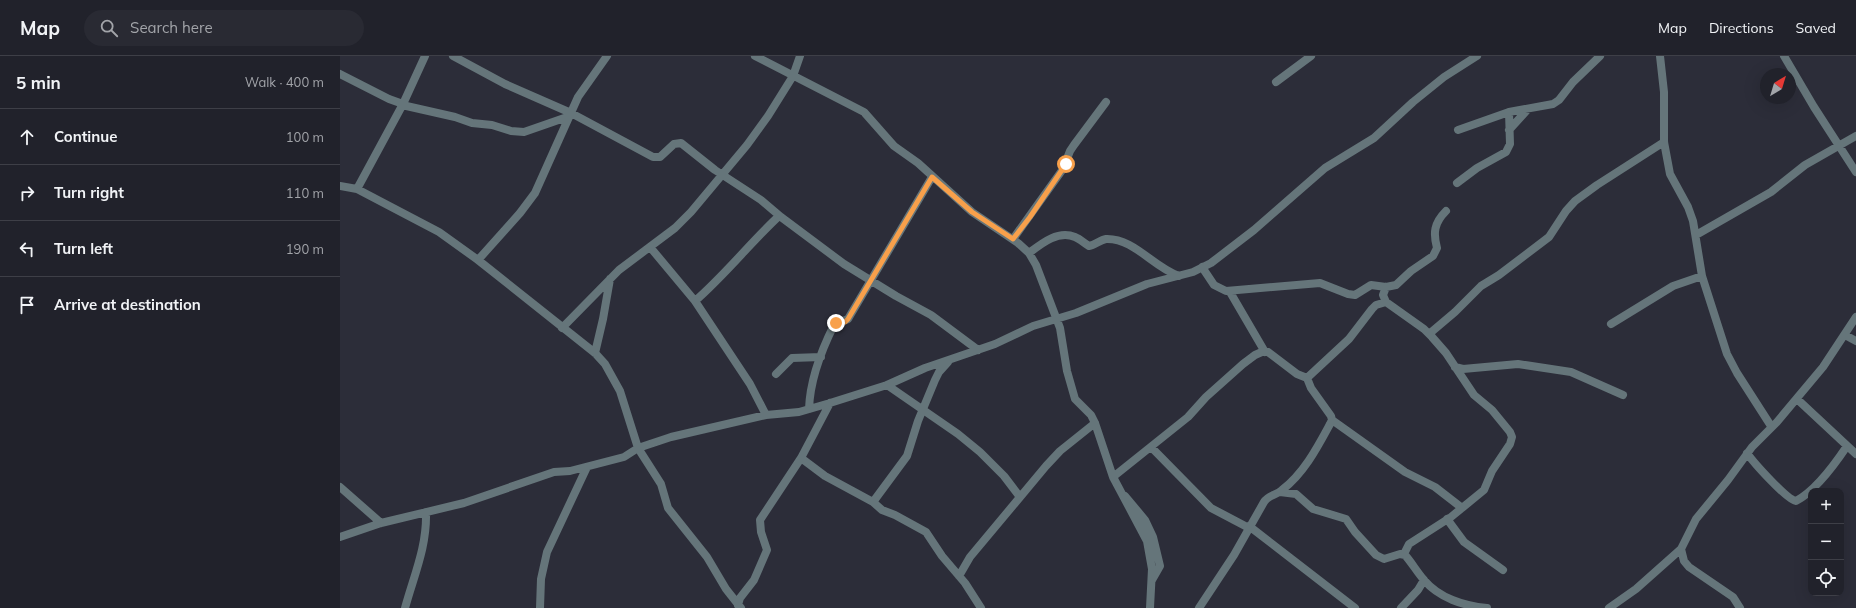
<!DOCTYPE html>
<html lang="en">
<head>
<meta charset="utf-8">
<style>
	body { margin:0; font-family:Mulish,sans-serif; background:#292a33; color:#f1f3f6 }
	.controls { position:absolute; right:12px; bottom:12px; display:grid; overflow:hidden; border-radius:8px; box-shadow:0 4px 16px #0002 }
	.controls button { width:36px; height:36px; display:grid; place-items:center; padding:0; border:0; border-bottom:1px solid #3e3f47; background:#21222b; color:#f1f3f6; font:20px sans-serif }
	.compass { position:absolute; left:1420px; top:12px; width:36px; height:36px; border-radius:50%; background:#21222b; box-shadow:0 4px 16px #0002; rotate:38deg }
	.stop { position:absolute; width:12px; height:12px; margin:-9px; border:3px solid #f8a04b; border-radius:50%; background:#fff }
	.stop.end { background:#f8a04b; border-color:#fff; box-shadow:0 1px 4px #0008 }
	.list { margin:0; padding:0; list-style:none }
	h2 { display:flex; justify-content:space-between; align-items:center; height:52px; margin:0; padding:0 16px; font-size:17px }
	h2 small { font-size:13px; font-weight:400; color:#a2a4a9 }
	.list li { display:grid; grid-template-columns:26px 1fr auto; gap:12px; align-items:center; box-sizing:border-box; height:56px; padding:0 16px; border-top:1px solid #3e3f47 }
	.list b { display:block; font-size:15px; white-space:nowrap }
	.list em { font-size:13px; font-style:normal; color:#a2a4a9 }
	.icon { flex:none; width:22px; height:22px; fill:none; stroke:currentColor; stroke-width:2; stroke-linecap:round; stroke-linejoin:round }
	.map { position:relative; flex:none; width:1516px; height:552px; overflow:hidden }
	header { display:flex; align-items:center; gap:24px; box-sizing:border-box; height:56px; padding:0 20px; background:#21222b; border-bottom:1px solid #3e3f47 }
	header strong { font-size:19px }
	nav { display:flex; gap:22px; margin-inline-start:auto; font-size:14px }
	.search { width:280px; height:36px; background:#292a33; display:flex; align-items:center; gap:10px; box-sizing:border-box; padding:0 14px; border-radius:22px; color:#a2a4a9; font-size:15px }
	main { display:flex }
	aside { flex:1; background:#21222b }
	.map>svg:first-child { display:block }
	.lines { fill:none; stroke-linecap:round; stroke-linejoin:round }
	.minor { stroke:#65757a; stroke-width:8 }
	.route { stroke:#f8a04b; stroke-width:5 }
</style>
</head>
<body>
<header>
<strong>Map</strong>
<div class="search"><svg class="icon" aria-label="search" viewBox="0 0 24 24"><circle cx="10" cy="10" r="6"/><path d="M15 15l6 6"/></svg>Search here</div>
<nav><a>Map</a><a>Directions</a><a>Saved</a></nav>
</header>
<main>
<aside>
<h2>5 min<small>Walk · 400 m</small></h2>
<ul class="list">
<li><svg class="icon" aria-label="ahead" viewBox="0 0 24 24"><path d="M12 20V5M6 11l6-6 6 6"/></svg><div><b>Continue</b></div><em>100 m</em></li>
<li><svg class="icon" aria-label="right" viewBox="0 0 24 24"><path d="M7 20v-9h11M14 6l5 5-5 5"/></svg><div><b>Turn right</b></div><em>110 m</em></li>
<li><svg class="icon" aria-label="left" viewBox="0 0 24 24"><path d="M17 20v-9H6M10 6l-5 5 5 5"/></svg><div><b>Turn left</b></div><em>190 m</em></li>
<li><svg class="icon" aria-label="arrive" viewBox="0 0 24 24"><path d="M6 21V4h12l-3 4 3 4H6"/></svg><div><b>Arrive at destination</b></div></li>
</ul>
</aside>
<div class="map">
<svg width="1516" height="552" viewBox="0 0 1516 552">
	<rect width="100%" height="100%" fill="#2c2d39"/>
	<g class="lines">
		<!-- minor -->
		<path class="minor" d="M113,0L165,28L231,57L313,101H320L334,88L341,87L375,114L421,144L441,161L504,208L556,240L591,259L638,294
			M415,0L524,56L554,90L578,107L632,156L678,187L689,197L696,209L720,272L727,315L735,343L751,359L755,367L773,421L807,485L812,513L810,552
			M1320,0L1324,36V86L1330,118L1348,151L1353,165L1362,220L1387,298L1397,317L1431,370
			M1444,0L1474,51L1516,116
			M0,18L49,43L63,48
			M936,26L971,0
			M62,49L115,61L132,67L152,69L171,75L184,76L230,60
			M1118,74L1169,56L1213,48L1219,44L1233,26L1260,0
			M1169,74L1188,53
			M1117,127L1137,112L1166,96L1170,88L1169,56
			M0,130L17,133L99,176L138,204L255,297L265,308L280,335L298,392L321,428L328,452L367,501L386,533L401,552
			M17,133L63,48L85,0
			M1356,179L1431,136L1465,109L1516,80
			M673,183L723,113L730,95L734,89L766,46
			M310,191L355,245L410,328L426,359
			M689,197C702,187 718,174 735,181C740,183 744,187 749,190C755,189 760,184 766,183C794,182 813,211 839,220
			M138,204L180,157L195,137L238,41L267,0
			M862,211L874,229L886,235L980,227L1008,238L1015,239L1031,229L1046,231L1056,229L1071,215L1093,200L1097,192C1093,177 1094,167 1106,155
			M1046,231L1043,239L1046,246L1084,273L1092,281L1106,297L1134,339L1152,354L1170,376L1172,381L1170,388L1152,415L1144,434L1111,461L1069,488L1064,498
			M890,236L925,296
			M355,245C385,219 410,187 439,160
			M1271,268L1333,230L1362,220
			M222,272L279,214L335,172L351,156L407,89L428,60L453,20L460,0
			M1089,278L1115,256L1141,230L1159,219L1209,181L1226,155L1235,145L1257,129L1324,86
			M1505,279L1516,285
			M255,297L263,263L270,223
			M1115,311L1123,313L1178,308L1231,316L1283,339
			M436,318L452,302L481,301
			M547,329L618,378L640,396L664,420L680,441
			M1457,343L1516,398
			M469,353C470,324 481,295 494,269L508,263L592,121
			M992,364L1065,416L1095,431L1122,452
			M811,391L871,452L909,472
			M1407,397C1413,406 1447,444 1456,445C1475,435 1495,408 1507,390
			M461,402L485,420L533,446L542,454L555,459L586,476L602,500L625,527L641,552
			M773,421L848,361L866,341L903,308L915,299L924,295L928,296L957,318L967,322L1009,283L1032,253L1036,249L1046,246
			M0,431L41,467
			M940,436L956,438L973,453L1006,463L1015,476L1036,499L1044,503L1060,498L1065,499C1072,507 1077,516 1084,524C1099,542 1124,550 1147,552
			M785,440L805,464L813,481L820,510L812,524
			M533,446L567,400L578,365L595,324L599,316L608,306
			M1107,463L1124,486L1163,514
			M909,470L1015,552
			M0,481L41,467L124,447L214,416L230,415L284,401L298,392L331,381L426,359L459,356L490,347L547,329L585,312L655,288L693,270L736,257L807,228L853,216L871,207L914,174L985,112L1034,82L1073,46L1104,21L1137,0
			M619,520L630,501L706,410L720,395L755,367
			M398,549L400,542L414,524L427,494L421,476L420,464L461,402L490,347
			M65,552C74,519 87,491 86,456
			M200,552L201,523L207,496L247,411
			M859,552L894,499L924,446C928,439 937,439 942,434C964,417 977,392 990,368L992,364L991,360L971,332L967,322
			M1061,552L1078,534L1084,524
			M1269,552L1296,533L1341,493
			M1400,552L1393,541L1349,511L1344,505L1341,493L1356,463L1388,424L1412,391L1437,366L1483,311L1516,261"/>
	</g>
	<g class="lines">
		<!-- route -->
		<path class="route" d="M496,267L505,266L508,263L592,121L632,156L673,183L690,161L726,108"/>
	</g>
</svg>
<div class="controls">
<button>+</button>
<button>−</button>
<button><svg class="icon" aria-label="locate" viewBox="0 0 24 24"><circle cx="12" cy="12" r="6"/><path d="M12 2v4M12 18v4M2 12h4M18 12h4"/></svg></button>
</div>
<svg class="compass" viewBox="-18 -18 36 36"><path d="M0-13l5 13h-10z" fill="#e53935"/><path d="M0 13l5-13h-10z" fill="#a2a4a9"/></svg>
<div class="stop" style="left:726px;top:108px"></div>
<div class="stop end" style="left:496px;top:267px"></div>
</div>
</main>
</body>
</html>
